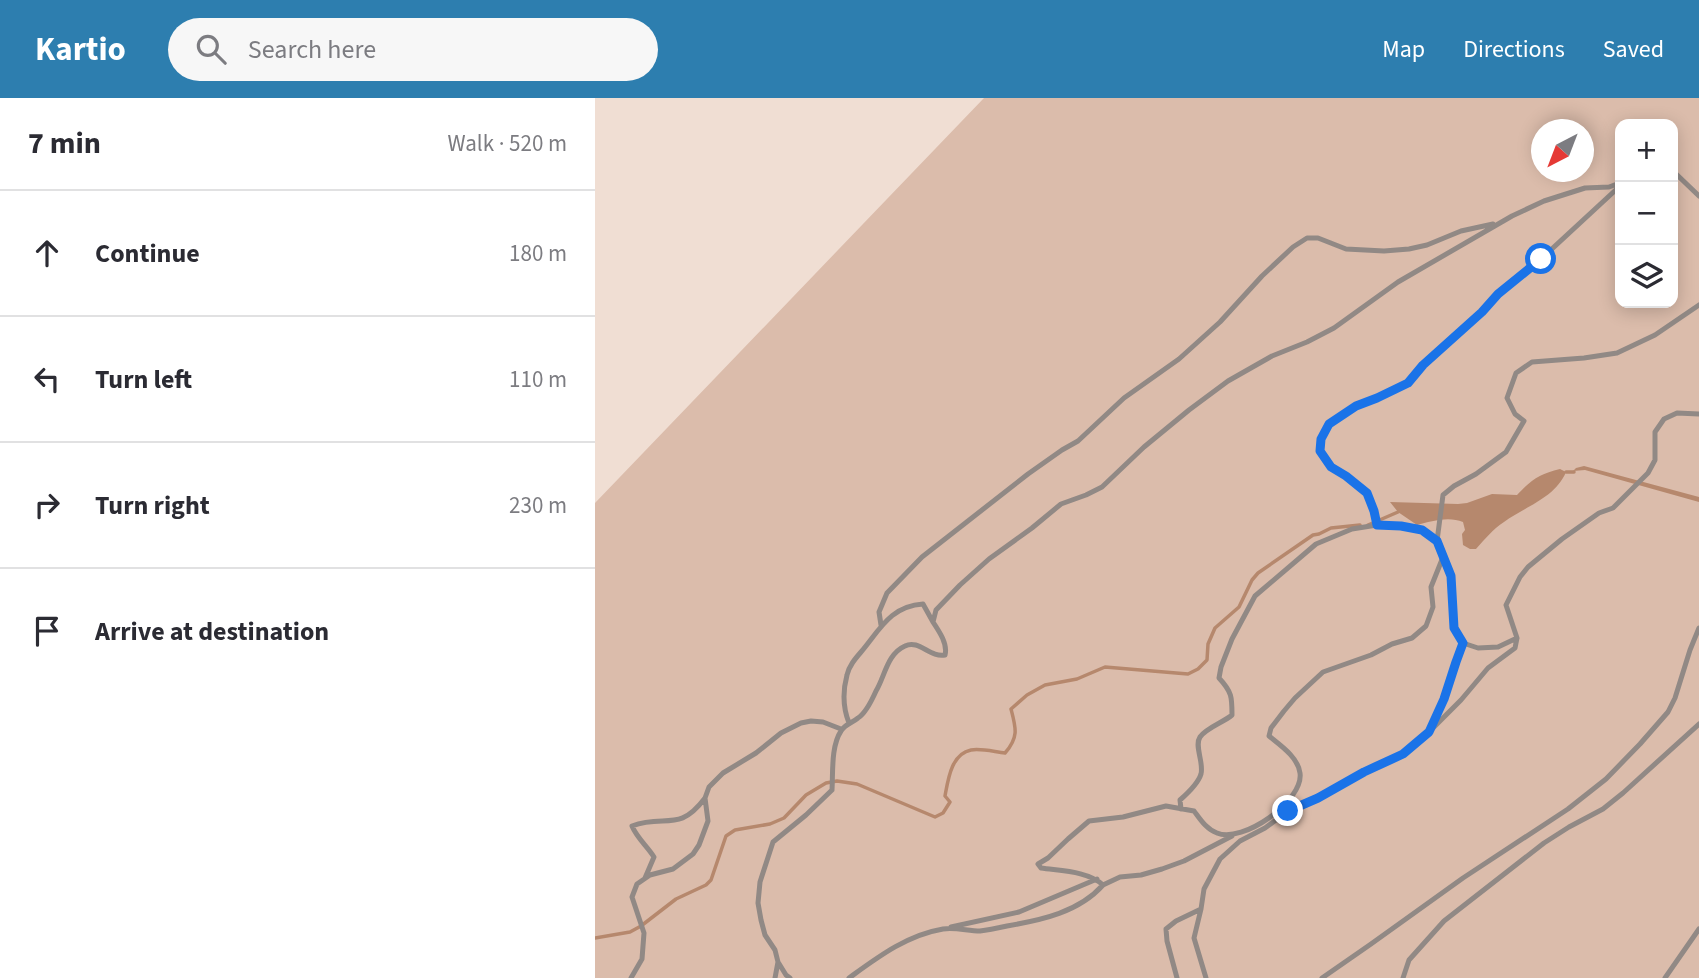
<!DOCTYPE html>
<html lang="en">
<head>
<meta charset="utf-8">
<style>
	body { margin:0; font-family:"Source Sans 3",sans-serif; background:#f7f7f7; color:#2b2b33 }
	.controls { position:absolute; right:21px; top:21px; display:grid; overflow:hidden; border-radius:14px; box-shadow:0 4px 18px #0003 }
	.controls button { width:63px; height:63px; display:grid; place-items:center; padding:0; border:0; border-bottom:2px solid #e1e1e2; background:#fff; color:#2b2b33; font:35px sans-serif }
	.compass { position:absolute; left:936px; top:21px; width:63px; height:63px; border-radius:50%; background:#fff; box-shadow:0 4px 18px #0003; rotate:222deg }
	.stop { position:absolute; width:21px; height:21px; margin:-16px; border:5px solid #1a73e8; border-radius:50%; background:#fff }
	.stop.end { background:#1a73e8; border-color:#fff; box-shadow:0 2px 7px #0008 }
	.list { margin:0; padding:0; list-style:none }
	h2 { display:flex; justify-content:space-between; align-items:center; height:91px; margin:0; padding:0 28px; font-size:30px }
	h2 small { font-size:23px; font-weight:400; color:#7c7c81 }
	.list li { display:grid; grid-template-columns:46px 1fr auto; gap:21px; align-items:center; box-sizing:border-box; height:126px; padding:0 28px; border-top:2px solid #e1e1e2 }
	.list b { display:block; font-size:26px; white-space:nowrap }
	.list em { font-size:23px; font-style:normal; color:#7c7c81 }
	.icon { flex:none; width:38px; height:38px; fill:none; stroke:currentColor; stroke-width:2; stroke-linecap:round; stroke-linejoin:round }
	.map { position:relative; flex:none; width:1104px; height:880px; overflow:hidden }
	header { display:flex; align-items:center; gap:42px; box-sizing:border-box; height:98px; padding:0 35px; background:#2d7eaf; color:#fff }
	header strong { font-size:33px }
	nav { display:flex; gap:38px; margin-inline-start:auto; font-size:24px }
	.search { width:490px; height:63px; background:#f7f7f7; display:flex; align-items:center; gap:18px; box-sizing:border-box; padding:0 24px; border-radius:38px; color:#7c7c81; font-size:26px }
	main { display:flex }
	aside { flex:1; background:#fff }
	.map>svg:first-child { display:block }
	.green { fill:#dbbcab; fill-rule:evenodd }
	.water { fill:#b6886d }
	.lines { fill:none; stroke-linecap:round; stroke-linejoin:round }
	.stream { stroke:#b6886d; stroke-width:3.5 }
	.service { stroke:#918985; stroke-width:5 }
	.route { stroke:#1a73e8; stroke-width:9 }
</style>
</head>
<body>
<header>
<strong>Kartio</strong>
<div class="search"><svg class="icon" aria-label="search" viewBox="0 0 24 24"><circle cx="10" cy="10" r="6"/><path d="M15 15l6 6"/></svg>Search here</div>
<nav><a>Map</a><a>Directions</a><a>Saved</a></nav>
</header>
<main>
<aside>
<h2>7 min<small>Walk · 520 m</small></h2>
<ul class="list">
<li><svg class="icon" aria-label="ahead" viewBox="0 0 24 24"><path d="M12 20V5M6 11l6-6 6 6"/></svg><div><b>Continue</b></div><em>180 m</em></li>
<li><svg class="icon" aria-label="left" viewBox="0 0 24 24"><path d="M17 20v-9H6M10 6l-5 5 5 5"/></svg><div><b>Turn left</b></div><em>110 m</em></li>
<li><svg class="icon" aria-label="right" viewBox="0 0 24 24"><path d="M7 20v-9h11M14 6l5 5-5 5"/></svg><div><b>Turn right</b></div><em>230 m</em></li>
<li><svg class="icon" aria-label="arrive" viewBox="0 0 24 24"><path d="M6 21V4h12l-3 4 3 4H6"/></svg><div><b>Arrive at destination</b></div></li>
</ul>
</aside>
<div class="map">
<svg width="1104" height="880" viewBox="0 0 1104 880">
	<rect width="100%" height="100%" fill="#f0ded3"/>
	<!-- green -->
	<path class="green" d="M389,0H1104V880H0V405ZM1025,26H1078V205H1025ZM946,32H988V74H946Z"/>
	<!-- water -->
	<path class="water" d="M989,368L1104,399V404L990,372L978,373L981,370Z
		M965,371L971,374C960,400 931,408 909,424C898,431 890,441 881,451H875L868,447L867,436L870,432L868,424C854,418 836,423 822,427L803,414L795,404L863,406L872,405L897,396L922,397C937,381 945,376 965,371Z"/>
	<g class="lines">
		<!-- stream -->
		<path class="stream" d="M971,374H979
			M773,427L803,414
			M0,840L35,834L46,828L81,801L111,787L116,782L131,738L140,732L175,726L189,720L211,697L231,685L242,683L262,686L340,719L348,715L355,704L350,698C353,682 356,656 376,652C386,650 400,654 410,655C424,639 421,630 416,611L432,597L450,587L482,581L510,569L581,575L593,576L603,571L612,562L613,546L620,530L644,509L657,482L663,475L718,437L724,436L736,430L765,427"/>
		<!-- service -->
		<path class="service" d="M1078,73L1104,98
			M782,427L779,413L772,395L751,378L736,369L725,353L726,341L734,325L761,308L782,300L813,285L828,267L887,214L903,196L946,161L1025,88
			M848,459L856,478L859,530L868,545L883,550L903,549L922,540
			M286,527L284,514L292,495L327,459L433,376L467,352L483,343L529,300L584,261L625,224L667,178L698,149L712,140H723L751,151L789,153L814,151L832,147L866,133L898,126
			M254,625C248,610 248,592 252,577C254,568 260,561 266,554C284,533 295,508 328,506L338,524
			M836,631L854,589L861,564L868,545
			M586,711L585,702C593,695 603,686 606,676C609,664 599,648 605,639C611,630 629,624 637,617C637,599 637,594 624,580L626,569L637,541L660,498L721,446L757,431L782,427L806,428L827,432L842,443
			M50,780L59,759C52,748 42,740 37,728C70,715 83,736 110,700
			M508,787L525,779L546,777L567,771L589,763L637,738
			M606,811L599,840L611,880
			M356,829L424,814L502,781
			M183,864L191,877L195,880
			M36,880L47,861L49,835L37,799L42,786L55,777L78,771L98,756L104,747L113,723L110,700L114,689L128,675L161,655L186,635L206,625L216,623L228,624L246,631
			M180,880L183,864L180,852L170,837L166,822L163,805L165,784L178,744L211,717L237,692C238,674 236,648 246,633C250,626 257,625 263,620C271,615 277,602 281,593C290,578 292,556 310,548C324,541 335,560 350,557C353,546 344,533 338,524L341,512L365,487L394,461L437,430L466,406L491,397L507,389L549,349L594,312L633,283L677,258L712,244L739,230L803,184L917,118L949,103L990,90L1014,89L1025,85
			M254,880C283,859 312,837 348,831C360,829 373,833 385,833C394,832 403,830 412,828C447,822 484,814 508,787C493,773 466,773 446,770L443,766L453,760L473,741L494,723L528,719L571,708L599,713C605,721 611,731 622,735C647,746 709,703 705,675C703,659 685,647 674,638L676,630L689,613L700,600L728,574L776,557L797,546L817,540L831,528L838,509L836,489L848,459L842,443L848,397L859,388L881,376L911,354L929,323L920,316L912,300L921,275L937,264L989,260L1022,255L1060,237L1104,207
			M582,880L572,843L571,831L581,823L606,811L609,791L625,761L645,743L670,730L693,713L808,656L834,634L866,602L893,570L920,550L922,540L911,507L925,479L933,469L967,441L1004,415L1018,410L1053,375L1060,362V334L1069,321L1082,315L1104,316
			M727,880L776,846L868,780L973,711L1011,681L1045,646L1073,614L1080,600L1095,552L1104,530
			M808,880L814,862L849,823L949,745L974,729L1008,711L1028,695L1104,626
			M1070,880L1104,831"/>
	</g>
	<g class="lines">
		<!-- route -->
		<path class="route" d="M693,713L723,700L769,674L808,656L834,634L849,601L861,564L868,545L859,530L856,478L842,443L827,432L806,428L782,427L779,413L772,395L751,378L736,369L725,353L726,341L734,326L761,308L782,300L813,285L828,267L887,214L903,196L946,161"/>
	</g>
</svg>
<div class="controls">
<button>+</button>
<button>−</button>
<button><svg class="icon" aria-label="layers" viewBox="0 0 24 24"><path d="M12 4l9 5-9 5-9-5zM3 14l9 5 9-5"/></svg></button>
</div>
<svg class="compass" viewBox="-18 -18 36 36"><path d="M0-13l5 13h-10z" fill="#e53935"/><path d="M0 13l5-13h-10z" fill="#7c7c81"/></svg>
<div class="stop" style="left:946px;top:161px"></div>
<div class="stop end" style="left:693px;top:713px"></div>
</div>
</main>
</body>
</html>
